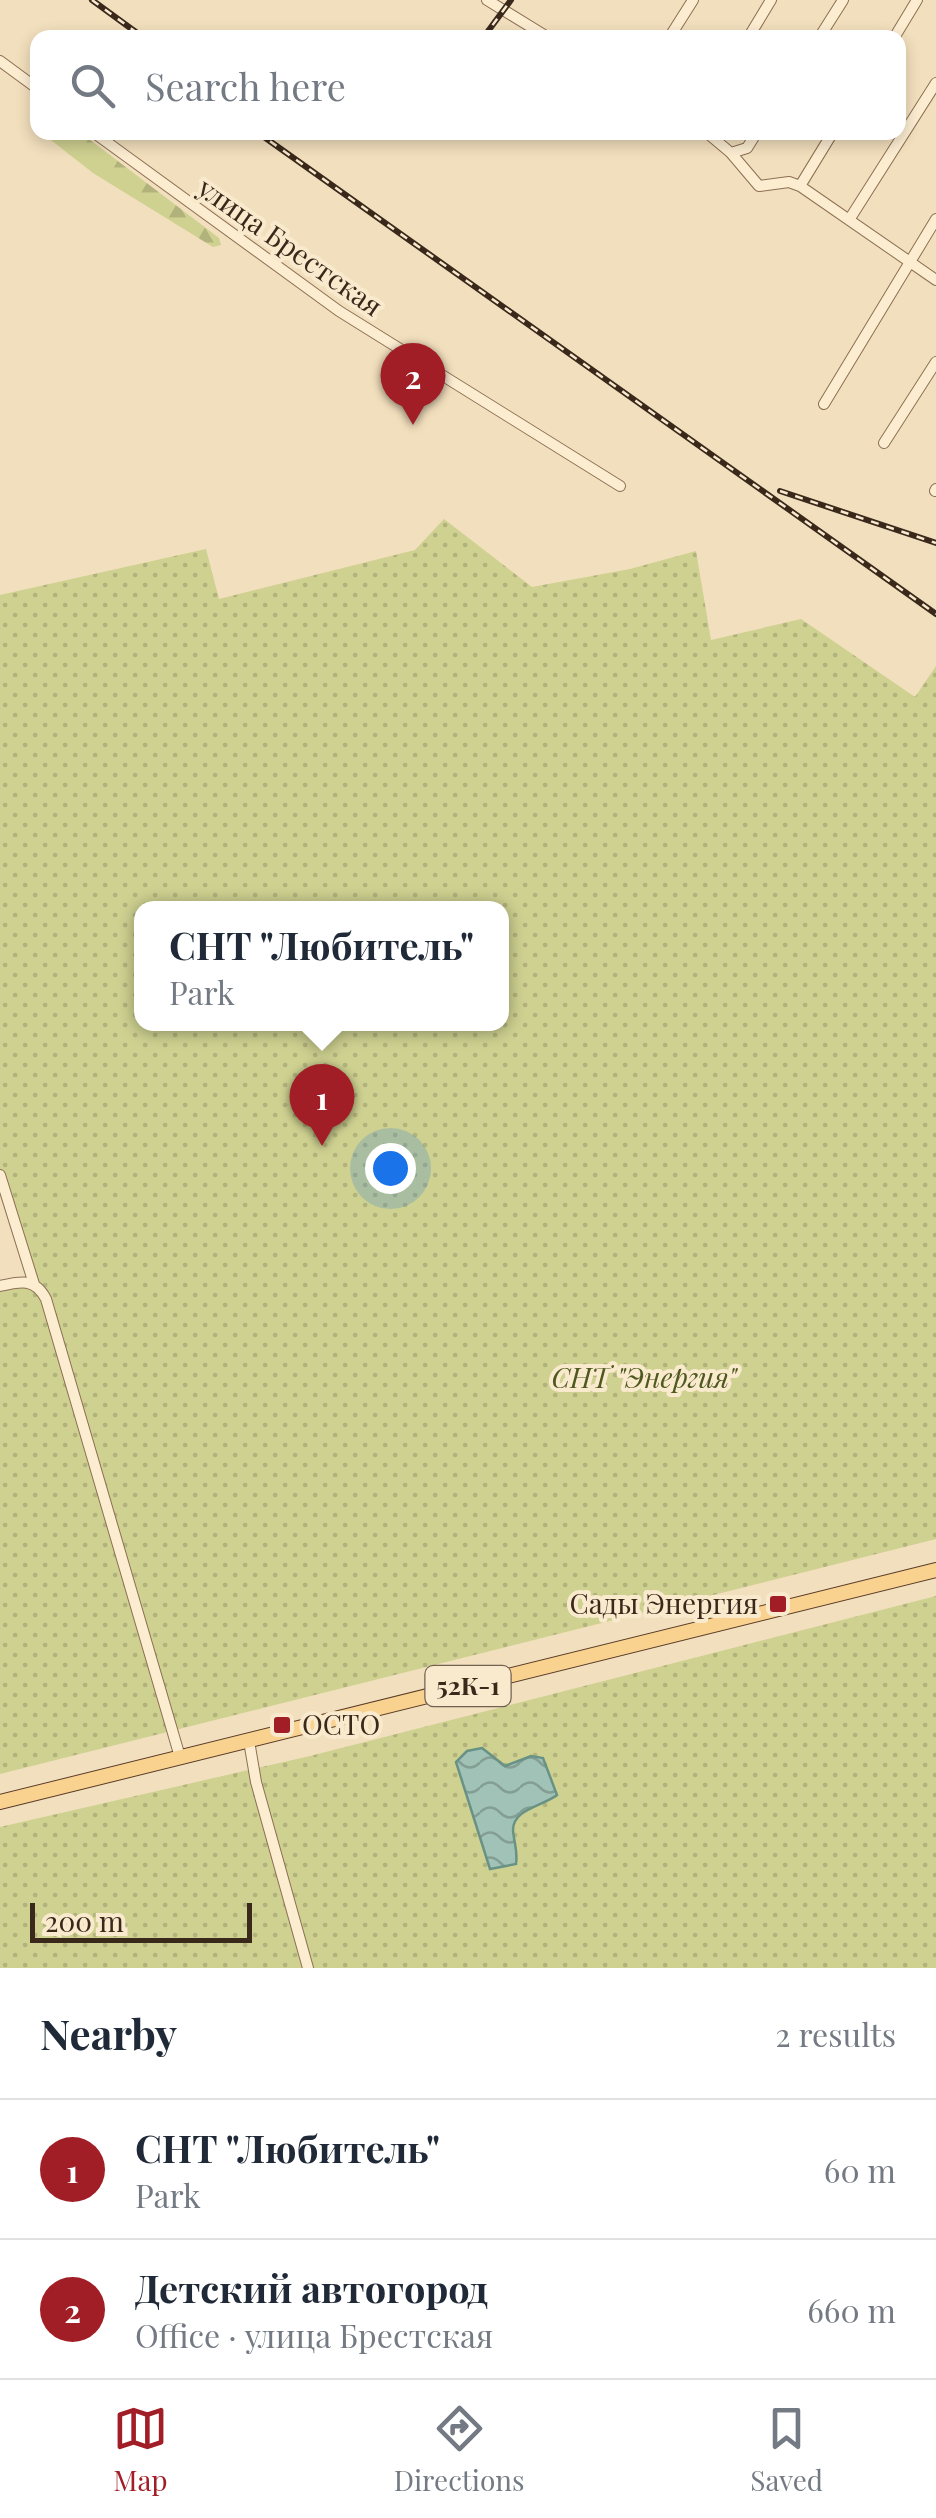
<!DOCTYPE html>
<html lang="en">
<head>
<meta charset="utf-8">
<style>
	body { margin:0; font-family:"Playfair Display",serif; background:#f6f6f7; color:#1f2937 }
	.scale { position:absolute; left:30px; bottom:25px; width:222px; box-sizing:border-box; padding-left:10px; border:5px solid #3a281b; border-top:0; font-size:28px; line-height:35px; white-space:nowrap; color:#3a281b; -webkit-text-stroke:8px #f9eace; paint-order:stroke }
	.you { position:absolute; left:390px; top:1168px; width:35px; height:35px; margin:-25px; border:8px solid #fff; border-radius:50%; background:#1a73e8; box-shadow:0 0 0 15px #1a73e833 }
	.badge { display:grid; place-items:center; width:65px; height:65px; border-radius:50%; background:#a21e27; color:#fff; font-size:32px; font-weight:700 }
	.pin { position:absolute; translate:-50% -82px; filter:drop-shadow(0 2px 5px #0008) }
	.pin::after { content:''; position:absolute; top:52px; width:35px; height:30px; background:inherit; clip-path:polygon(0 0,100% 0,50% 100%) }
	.popup { position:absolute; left:134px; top:901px; width:375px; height:130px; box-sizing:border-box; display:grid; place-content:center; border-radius:20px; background:#fff; filter:drop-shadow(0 2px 8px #0005); font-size:32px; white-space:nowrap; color:#747a83 }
	.popup b { font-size:38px; color:#1f2937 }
	.popup::after { content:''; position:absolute; left:50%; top:100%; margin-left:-20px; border:20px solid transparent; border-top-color:#fff }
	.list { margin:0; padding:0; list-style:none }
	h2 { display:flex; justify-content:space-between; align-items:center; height:130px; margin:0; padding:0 40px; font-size:42px }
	h2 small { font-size:32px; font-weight:400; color:#747a83 }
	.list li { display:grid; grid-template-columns:65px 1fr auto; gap:30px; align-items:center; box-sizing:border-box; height:140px; padding:0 40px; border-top:2px solid #e0e1e3 }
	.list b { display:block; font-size:38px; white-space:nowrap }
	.list p { margin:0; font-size:32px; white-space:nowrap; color:#747a83 }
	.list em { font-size:32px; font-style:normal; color:#747a83 }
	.icon { flex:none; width:55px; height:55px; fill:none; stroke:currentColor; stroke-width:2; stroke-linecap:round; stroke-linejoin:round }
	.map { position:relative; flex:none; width:936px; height:1968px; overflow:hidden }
	.search { position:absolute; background:#fff; box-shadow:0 5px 15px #0003; left:30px; right:30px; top:30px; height:110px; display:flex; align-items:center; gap:25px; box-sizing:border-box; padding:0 35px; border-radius:20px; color:#747a83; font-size:38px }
	.sheet { height:410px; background:#fff }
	nav { display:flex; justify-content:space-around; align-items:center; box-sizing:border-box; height:140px; border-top:2px solid #e0e1e3; background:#fff; font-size:28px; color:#747a83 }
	nav a { display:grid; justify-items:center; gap:5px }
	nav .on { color:#a21e27 }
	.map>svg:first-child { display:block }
	.forest { fill:url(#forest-firs) }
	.park { fill:url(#park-dots); fill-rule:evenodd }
	.water { fill:url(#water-waves); stroke:#689285; stroke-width:2.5 }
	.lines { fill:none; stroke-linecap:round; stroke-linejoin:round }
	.minor-casing { stroke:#8c6f54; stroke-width:12 }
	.major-casing { stroke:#593d29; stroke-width:16 }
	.minor { stroke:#fcedd1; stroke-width:10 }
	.major { stroke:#fad290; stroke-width:14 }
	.rail-casing { stroke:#3a281b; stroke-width:6 }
	.rail { stroke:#f9eace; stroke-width:2.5; stroke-dasharray:8; stroke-linecap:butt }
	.poi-dot { fill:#a21e27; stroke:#f9eace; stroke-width:4 }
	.labels { text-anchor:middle; stroke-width:8; stroke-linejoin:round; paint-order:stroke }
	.shield { fill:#f9eace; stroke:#736251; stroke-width:2.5 }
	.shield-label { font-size:25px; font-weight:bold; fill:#3a281b }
	.street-label { font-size:28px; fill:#3a281b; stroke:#f9eace }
	.park-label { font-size:28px; font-style:italic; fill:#4e591f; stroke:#f9eace }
	.poi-label { font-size:28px; fill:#3a281b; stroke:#f9eace; text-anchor:end }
</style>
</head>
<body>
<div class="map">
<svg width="936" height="1968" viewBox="0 0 936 1968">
	<defs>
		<pattern id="forest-firs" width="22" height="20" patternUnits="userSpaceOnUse" patternTransform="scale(2.5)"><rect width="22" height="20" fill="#ced190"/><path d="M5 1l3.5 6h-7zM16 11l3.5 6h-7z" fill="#b2b37c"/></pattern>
		<pattern id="park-dots" width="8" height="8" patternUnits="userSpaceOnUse" patternTransform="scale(2.5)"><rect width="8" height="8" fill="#ced190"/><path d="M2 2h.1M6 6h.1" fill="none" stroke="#b2b37c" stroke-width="1.8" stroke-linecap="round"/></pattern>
		<pattern id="water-waves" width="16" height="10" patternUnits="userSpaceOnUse" patternTransform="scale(2.5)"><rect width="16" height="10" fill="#a1c3b7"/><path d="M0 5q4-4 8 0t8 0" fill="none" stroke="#849e94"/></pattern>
	</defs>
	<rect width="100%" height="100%" fill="#f2dfbd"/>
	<!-- forest -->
	<path class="forest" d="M42,133H81L219,238L221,245L213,247L93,173Z"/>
	<!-- park -->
	<path class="park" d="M444,519L532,587L630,569L696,551L711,640L801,619L915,697L936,666V1539L0,1774V1292L36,1281L0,1187V595L206,549L219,599L415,550ZM142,908H502V1024H142Z
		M936,1596V1968H0V1827L310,1756Z"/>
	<!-- water -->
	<path class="water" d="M482,1748L505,1766L531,1756L543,1758L557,1795C543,1806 513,1809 513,1830C514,1843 518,1851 516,1864L490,1869L456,1762L467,1751Z"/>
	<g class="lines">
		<defs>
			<path id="minor" d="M487,0L549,38
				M669,38L693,0
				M748,38L771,0
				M819,38L843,0
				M894,38L917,0
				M0,61L38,89
				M93,132L339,311L620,486
				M706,132L731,153L759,186L789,182L800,186L936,280
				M731,153L747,148L757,132
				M800,186L833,132
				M849,220L936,83
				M824,404L936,219
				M884,443L936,362
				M935,491L936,489
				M0,1175L34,1284
				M0,1286C21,1281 35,1278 46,1299L180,1757
				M249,1741L256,1782L308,1968"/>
			<path id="major" d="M0,1802L936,1570"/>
		</defs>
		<!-- minor casing -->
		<use href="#minor" class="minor-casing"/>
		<!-- major casing -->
		<use href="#major" class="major-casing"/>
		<!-- minor -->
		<use href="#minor" class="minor"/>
		<!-- major -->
		<use href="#major" class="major"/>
		<defs>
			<path id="rail" d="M92,0L144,38
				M483,38L511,0
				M257,132L936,614
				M780,491L936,543"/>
		</defs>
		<!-- rail casing -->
		<use href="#rail" class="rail-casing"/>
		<!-- rail -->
		<use href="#rail" class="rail"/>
	</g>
	<!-- markers -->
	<g class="poi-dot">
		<rect x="768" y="1594" width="20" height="20" rx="5"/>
		<rect x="272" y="1715" width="20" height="20" rx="5"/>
	</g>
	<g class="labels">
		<!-- shield labels -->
		<rect class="shield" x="425.5" y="1666" width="85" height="40" rx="8"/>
		<g class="shield-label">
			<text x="468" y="1695">52К-1</text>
		</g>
		<!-- street labels -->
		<g class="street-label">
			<text transform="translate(290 247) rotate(35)" y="10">улица Брестская</text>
		</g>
		<!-- park labels -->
		<g class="park-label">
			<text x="644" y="1388">СНТ "Энергия"</text>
		</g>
		<!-- poi labels -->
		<g class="poi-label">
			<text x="758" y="1614">Сады Энергия</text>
			<text x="302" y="1735" text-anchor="start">ОСТО</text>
		</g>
	</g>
</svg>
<div class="scale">200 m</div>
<div class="you"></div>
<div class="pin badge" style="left:322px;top:1146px">1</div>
<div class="popup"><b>СНТ &quot;Любитель&quot;</b>Park</div>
<div class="pin badge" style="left:413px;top:425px">2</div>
<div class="search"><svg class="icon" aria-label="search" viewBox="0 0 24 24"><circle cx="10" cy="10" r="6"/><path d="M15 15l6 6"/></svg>Search here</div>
</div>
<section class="sheet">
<h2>Nearby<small>2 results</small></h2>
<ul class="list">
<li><span class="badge">1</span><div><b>СНТ &quot;Любитель&quot;</b><p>Park</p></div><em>60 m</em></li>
<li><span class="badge">2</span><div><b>Детский автогород</b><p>Office · улица Брестская</p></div><em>660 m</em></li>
</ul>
</section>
<nav>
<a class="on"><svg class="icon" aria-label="map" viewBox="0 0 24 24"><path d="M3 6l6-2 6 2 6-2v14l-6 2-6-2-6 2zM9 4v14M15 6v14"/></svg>Map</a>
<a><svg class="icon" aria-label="directions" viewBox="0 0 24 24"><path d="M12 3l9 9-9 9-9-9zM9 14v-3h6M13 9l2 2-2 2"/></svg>Directions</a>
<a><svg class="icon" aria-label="saved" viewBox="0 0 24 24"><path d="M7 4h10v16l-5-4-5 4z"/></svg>Saved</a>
</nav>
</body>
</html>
